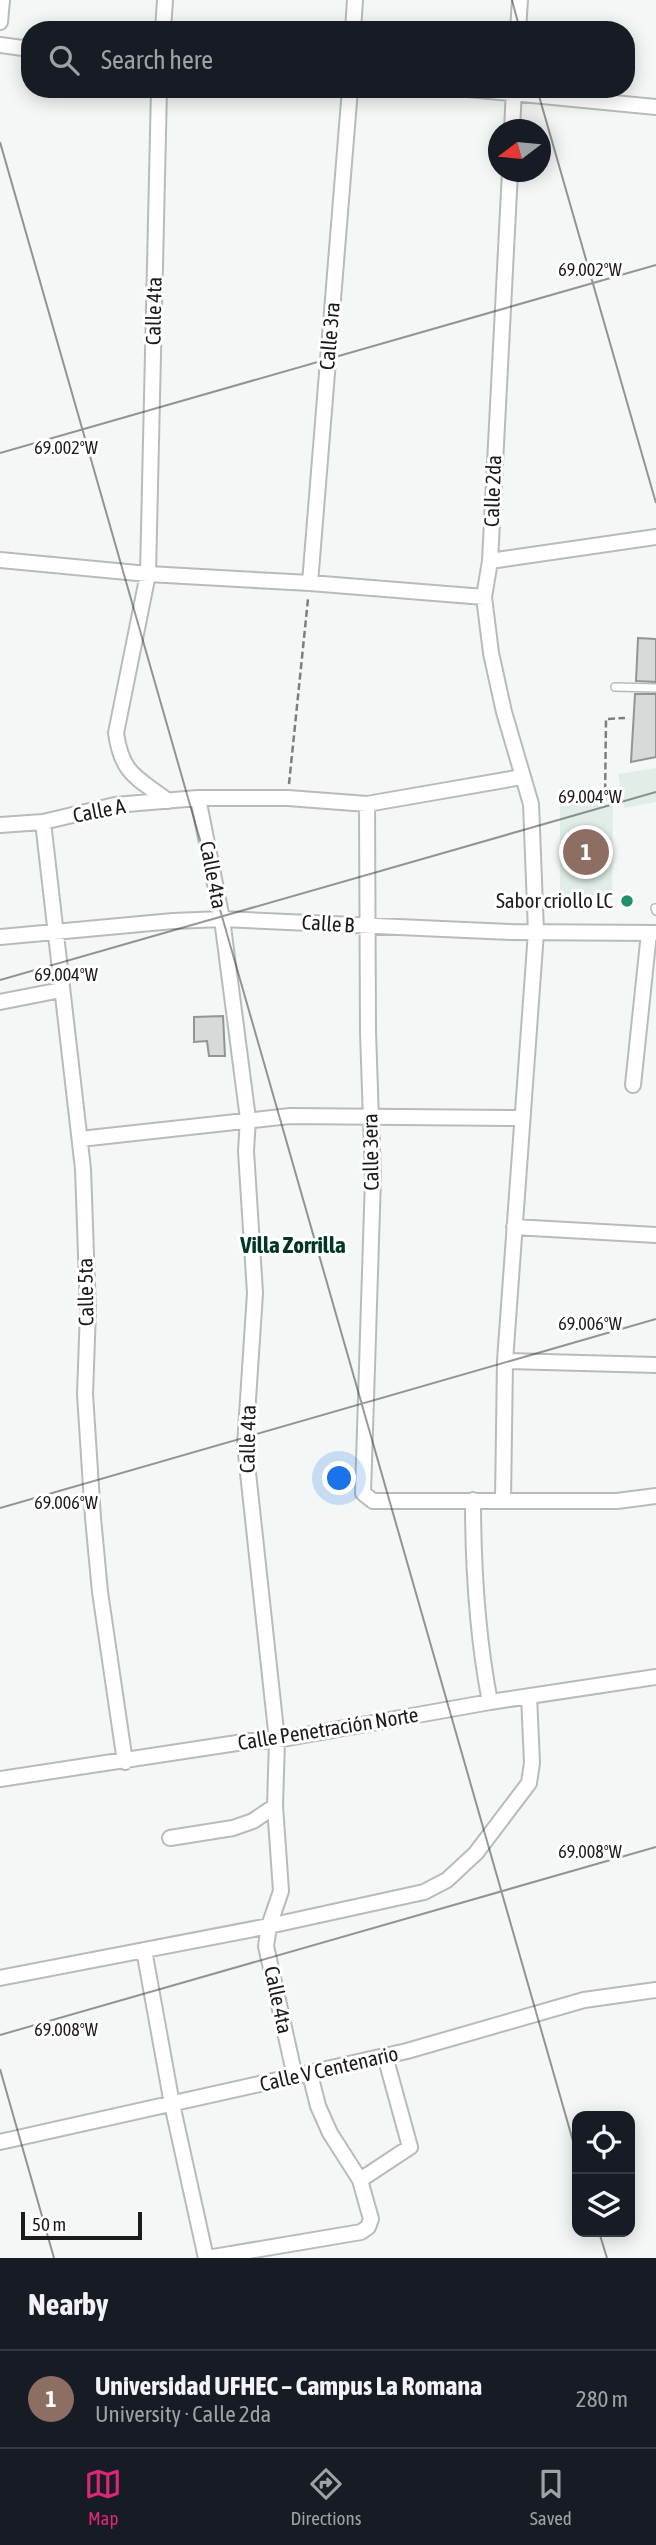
<!DOCTYPE html>
<html lang="en">
<head>
<meta charset="utf-8">
<style>
	body { margin:0; font-family:"Asap Condensed",sans-serif; background:#20242c; color:#f1f3f6 }
	.controls { position:absolute; right:21px; bottom:21px; display:grid; overflow:hidden; border-radius:14px; box-shadow:0 4px 18px #0003 }
	.controls button { width:63px; height:63px; display:grid; place-items:center; padding:0; border:0; border-bottom:2px solid #363941; background:#171b24; color:#f1f3f6; font:35px sans-serif }
	.compass { position:absolute; left:488px; top:119px; width:63px; height:63px; border-radius:50%; background:#171b24; box-shadow:0 4px 18px #0003; rotate:254deg }
	.scale { position:absolute; left:21px; bottom:18px; width:121px; box-sizing:border-box; padding-left:7px; border:4px solid #1a1c1b; border-top:0; font-size:19px; line-height:24px; white-space:nowrap; color:#1a1c1b; -webkit-text-stroke:5px #fff; paint-order:stroke }
	.you { position:absolute; left:340px; top:1479px; width:24px; height:24px; margin:-18px; border:5px solid #fff; border-radius:50%; background:#1a73e8; box-shadow:0 0 0 10px #1a73e833 }
	.badge { display:grid; place-items:center; width:46px; height:46px; border-radius:50%; background:#db2777; color:#fff; font-size:23px; font-weight:700 }
	.pin { position:absolute; translate:-50% -50%; border:4px solid #fff; box-shadow:0 2px 7px #0006 }
	.list { margin:0; padding:0; list-style:none }
	h2 { display:flex; justify-content:space-between; align-items:center; height:91px; margin:0; padding:0 28px; font-size:30px }
	h2 small { font-size:23px; font-weight:400; color:#9ea1a6 }
	.list li { display:grid; grid-template-columns:46px 1fr auto; gap:21px; align-items:center; box-sizing:border-box; height:98px; padding:0 28px; border-top:2px solid #363941 }
	.list b { display:block; font-size:26px; white-space:nowrap }
	.list p { margin:0; font-size:23px; white-space:nowrap; color:#9ea1a6 }
	.list em { font-size:23px; font-style:normal; color:#9ea1a6 }
	.icon { flex:none; width:38px; height:38px; fill:none; stroke:currentColor; stroke-width:2; stroke-linecap:round; stroke-linejoin:round }
	.map { position:relative; flex:none; width:656px; height:2258px; overflow:hidden }
	.search { position:absolute; background:#171b24; box-shadow:0 4px 18px #0003; left:21px; right:21px; top:21px; height:77px; display:flex; align-items:center; gap:18px; box-sizing:border-box; padding:0 24px; border-radius:28px; color:#9ea1a6; font-size:26px }
	.sheet { height:189px; background:#171b24 }
	nav { display:flex; justify-content:space-around; align-items:center; box-sizing:border-box; height:98px; border-top:2px solid #363941; background:#171b24; font-size:19px; color:#9ea1a6 }
	nav a { display:grid; justify-items:center; gap:4px }
	nav .on { color:#db2777 }
	.map>svg:first-child { display:block }
	.built { fill:#e1eee8 }
	.building { fill:#d6dad8; stroke:#919594; stroke-width:2 }
	.lines { fill:none; stroke-linecap:round; stroke-linejoin:round }
	.service-casing { stroke:#b7bcba; stroke-width:10 }
	.minor-casing { stroke:#b7bcba; stroke-width:18 }
	.path { stroke:#7c7f7e; stroke-width:2.5; stroke-dasharray:7 3.5; stroke-linecap:butt }
	.service { stroke:#fff; stroke-width:7 }
	.minor { stroke:#fff; stroke-width:14 }
	.ticks { fill:none; stroke:#1a1c1b; stroke-width:2; stroke-opacity:0.45 }
	.poi-dot { fill:#1f8f70; stroke:#fff; stroke-width:2.5 }
	.labels { text-anchor:middle; stroke-width:6; stroke-linejoin:round; paint-order:stroke }
	.street-label { font-size:21px; fill:#1a1c1b; stroke:#fff }
	.poi-label { font-size:21px; fill:#1a1c1b; stroke:#fff; text-anchor:end }
	.neighbourhood-label { font-size:23px; font-weight:bold; fill:#003627; stroke:#fff }
	.ticks-label { font-size:18px; text-anchor:middle; fill:#1a1c1b; stroke:#fff; stroke-width:6; stroke-linejoin:round; paint-order:stroke }
</style>
</head>
<body>
<div class="map">
<svg width="656" height="2258" viewBox="0 0 656 2258">
	<rect width="100%" height="100%" fill="#f3f7f5"/>
	<!-- built -->
	<path class="built" d="M656,768V802L624,808L618,774Z
		M560,804H613L612,899H560Z"/>
	<!-- building -->
	<path class="building" d="M638,638L656,639V682L636,681Z
		M635,694H656V757L631,762Z
		M223,1016L225,1056H209L207,1041L194,1042V1017Z"/>
	<g class="lines">
		<defs>
			<path id="service" d="M615,687L656,688
				M655,908L656,911"/>
			<path id="minor" d="M0,22L2,0
				M163,30L165,0
				M353,30L355,0
				M518,30L520,0
				M0,45L30,49
				M159,89L148,574L116,733C122,775 137,777 168,801
				M468,89L656,107
				M512,130L514,89
				M0,560L148,574L310,583L484,597
				M490,561L656,537
				M310,583L350,89
				M198,798L222,919L248,1119L246,1151L255,1293L245,1445L277,1740L275,1806L281,1891L269,1926L266,1946L295,2077
				M367,804L368,1032L373,1178L363,1493L373,1501H617L656,1496
				M43,822L83,1169L88,1311L85,1394L93,1518L100,1592L125,1762
				M0,825L43,822L115,805L198,798H288L367,804L522,777
				M0,937L173,921L222,919L511,932L656,933
				M0,1002L61,990
				M633,1085L649,933
				M80,1139L290,1116L521,1118
				M514,1227L656,1235
				M505,1361L656,1365
				M473,1500C473,1568 477,1635 490,1702
				M503,1500L505,1361L536,932L531,804L504,712L491,653L484,597L490,561L510,172
				M0,1779L250,1741L277,1740L490,1702L656,1677
				M170,1838L233,1828L253,1821L275,1806
				M144,1950L172,2104L206,2258
				M0,1978L269,1926L424,1892L447,1880L476,1853L529,1783L532,1763L529,1696
				M0,2142L407,2051L584,2000L656,1990
				M360,2180L410,2147L385,2056
				M207,2258L361,2232L368,2227L371,2219L360,2180L330,2133L318,2106L310,2074"/>
		</defs>
		<!-- service casing -->
		<use href="#service" class="service-casing"/>
		<!-- minor casing -->
		<use href="#minor" class="minor-casing"/>
		<!-- path -->
		<path class="path" d="M289,784L308,599
			M605,801L606,719L625,718"/>
		<!-- service -->
		<use href="#service" class="service"/>
		<!-- minor -->
		<use href="#minor" class="minor"/>
	</g>
	<!-- ticks -->
	<path class="ticks" d="M512,0L520,30M537,89L656,503M0,142L577,2155M0,453L656,265M0,980L656,792M0,1508L656,1319M0,2035L656,1847M0,2069L54,2258M599,2232L607,2258"/>
	<!-- markers -->
	<circle class="poi-dot" cx="627" cy="901" r="7"/>
	<g class="labels">
		<!-- street labels -->
		<g class="street-label">
			<text transform="translate(154 311) rotate(-89)" y="7">Calle 4ta</text>
			<text transform="translate(330 336) rotate(-85)" y="7">Calle 3ra</text>
			<text transform="translate(493 491) rotate(-88)" y="7">Calle 2da</text>
			<text transform="translate(99 811) rotate(-11)" y="7">Calle A</text>
			<text transform="translate(213 875) rotate(79)" y="7">Calle 4ta</text>
			<text transform="translate(328 924) rotate(4)" y="7">Calle B</text>
			<text transform="translate(371 1152) rotate(-91)" y="7">Calle 3era</text>
			<text transform="translate(86 1292) rotate(-91)" y="7">Calle 5ta</text>
			<text transform="translate(248 1439) rotate(-89)" y="7">Calle 4ta</text>
			<text transform="translate(328 1729) rotate(-9)" y="7">Calle Penetración Norte</text>
			<text transform="translate(278 2000) rotate(78)" y="7">Calle 4ta</text>
			<text transform="translate(329 2069) rotate(-13)" y="7">Calle V Centenario</text>
		</g>
		<!-- poi labels -->
		<g class="poi-label">
			<text x="613" y="908">Sabor criollo LC</text>
		</g>
		<!-- neighbourhood labels -->
		<g class="neighbourhood-label">
			<text x="293" y="1253">Villa Zorrilla</text>
		</g>
	</g>
	<g class="ticks-label">
		<text x="590" y="276">69.002°W</text>
		<text x="66" y="454">69.002°W</text>
		<text x="590" y="803">69.004°W</text>
		<text x="66" y="981">69.004°W</text>
		<text x="590" y="1330">69.006°W</text>
		<text x="66" y="1509">69.006°W</text>
		<text x="590" y="1858">69.008°W</text>
		<text x="66" y="2036">69.008°W</text>
	</g>
</svg>
<div class="controls">
<button><svg class="icon" aria-label="locate" viewBox="0 0 24 24"><circle cx="12" cy="12" r="6"/><path d="M12 2v4M12 18v4M2 12h4M18 12h4"/></svg></button>
<button><svg class="icon" aria-label="layers" viewBox="0 0 24 24"><path d="M12 4l9 5-9 5-9-5zM3 14l9 5 9-5"/></svg></button>
</div>
<svg class="compass" viewBox="-18 -18 36 36"><path d="M0-13l5 13h-10z" fill="#e53935"/><path d="M0 13l5-13h-10z" fill="#9ea1a6"/></svg>
<div class="scale">50 m</div>
<div class="you"></div>
<div class="pin badge" style="left:586px;top:852px;background:#8d6e63">1</div>
<div class="search"><svg class="icon" aria-label="search" viewBox="0 0 24 24"><circle cx="10" cy="10" r="6"/><path d="M15 15l6 6"/></svg>Search here</div>
</div>
<section class="sheet">
<h2>Nearby<small></small></h2>
<ul class="list">
<li><span class="badge" style="background:#8d6e63">1</span><div><b>Universidad UFHEC – Campus La Romana</b><p>University · Calle 2da</p></div><em>280 m</em></li>
</ul>
</section>
<nav>
<a class="on"><svg class="icon" aria-label="map" viewBox="0 0 24 24"><path d="M3 6l6-2 6 2 6-2v14l-6 2-6-2-6 2zM9 4v14M15 6v14"/></svg>Map</a>
<a><svg class="icon" aria-label="directions" viewBox="0 0 24 24"><path d="M12 3l9 9-9 9-9-9zM9 14v-3h6M13 9l2 2-2 2"/></svg>Directions</a>
<a><svg class="icon" aria-label="saved" viewBox="0 0 24 24"><path d="M7 4h10v16l-5-4-5 4z"/></svg>Saved</a>
</nav>
</body>
</html>
